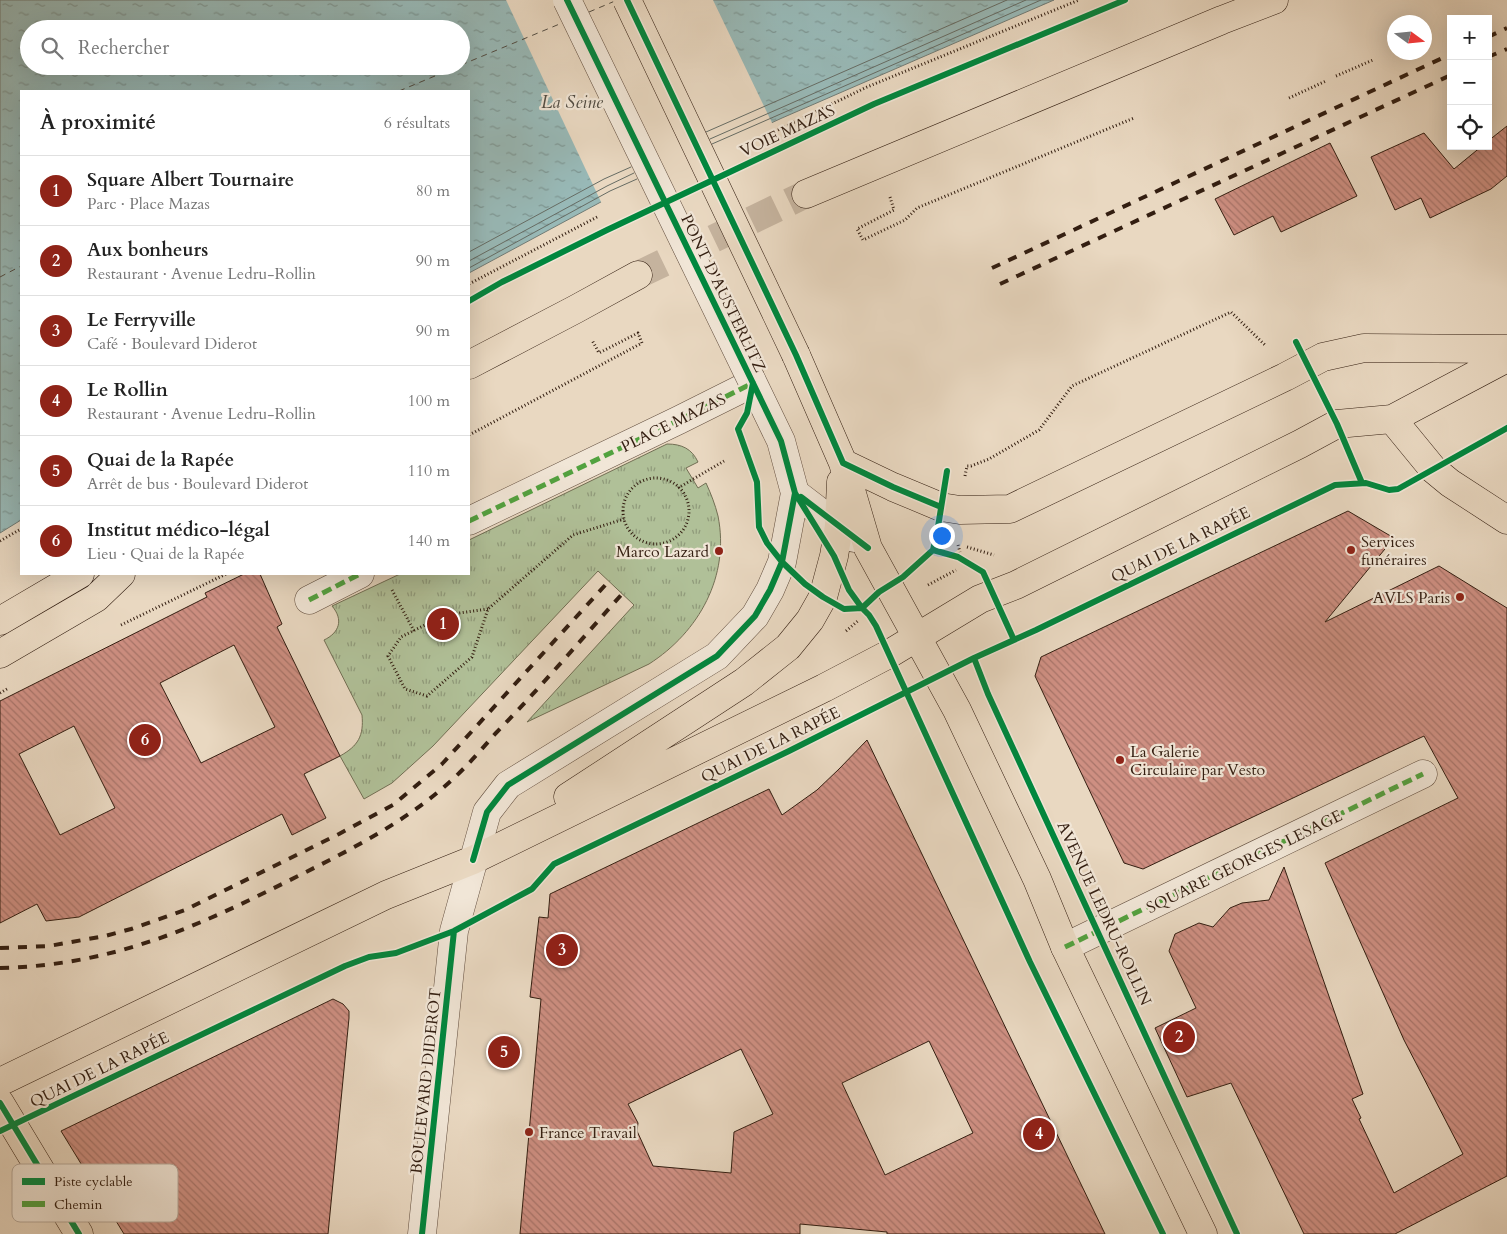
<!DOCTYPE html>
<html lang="fr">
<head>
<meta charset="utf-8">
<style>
	body { margin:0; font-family:Cardo,serif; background:#f2f2f2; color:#222 }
	.controls { position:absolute; right:15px; top:15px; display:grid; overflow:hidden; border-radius:0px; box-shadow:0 5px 20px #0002 }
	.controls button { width:45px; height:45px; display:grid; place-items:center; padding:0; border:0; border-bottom:1px solid #e0e0e0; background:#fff; color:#222; font:25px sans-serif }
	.compass { position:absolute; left:1387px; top:15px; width:45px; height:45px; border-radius:50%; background:#fff; box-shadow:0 5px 20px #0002; rotate:105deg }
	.you { position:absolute; left:941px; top:535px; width:18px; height:18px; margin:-12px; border:4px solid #fff; border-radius:50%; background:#1a73e8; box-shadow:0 0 0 8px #1a73e833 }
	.badge { display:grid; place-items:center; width:32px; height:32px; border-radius:50%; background:#8f2418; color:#fff; font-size:16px; font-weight:700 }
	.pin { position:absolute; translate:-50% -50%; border:2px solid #fff; box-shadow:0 1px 5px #0006 }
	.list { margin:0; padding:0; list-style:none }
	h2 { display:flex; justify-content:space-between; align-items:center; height:65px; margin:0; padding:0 20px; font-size:21px }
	h2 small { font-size:16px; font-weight:400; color:#767676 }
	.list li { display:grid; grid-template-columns:32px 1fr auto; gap:15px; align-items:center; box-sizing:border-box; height:70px; padding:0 20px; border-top:1px solid #e0e0e0 }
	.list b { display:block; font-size:19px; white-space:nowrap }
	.list p { margin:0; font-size:16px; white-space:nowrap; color:#767676 }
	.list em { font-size:16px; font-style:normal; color:#767676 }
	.icon { flex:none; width:28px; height:28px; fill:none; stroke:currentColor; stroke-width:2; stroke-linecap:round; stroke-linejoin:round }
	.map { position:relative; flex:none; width:1507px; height:1234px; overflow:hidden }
	.search { position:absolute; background:#fff; box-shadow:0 5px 20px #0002; left:20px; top:20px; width:450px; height:55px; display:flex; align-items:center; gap:12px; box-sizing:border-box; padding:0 18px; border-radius:28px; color:#767676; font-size:19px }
	.panel { position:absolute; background:#fff; box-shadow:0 5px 20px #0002; left:20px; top:90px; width:450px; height:485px; border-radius:0px }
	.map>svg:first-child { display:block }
	.park { fill:url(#park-tufts); stroke:#726f54 }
	.water { fill:url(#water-ripples); stroke:#707b75; fill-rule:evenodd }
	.pier { fill:#e9d8c1 }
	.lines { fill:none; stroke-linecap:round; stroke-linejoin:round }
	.shore { stroke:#666c64; stroke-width:1 }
	.ferry { stroke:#514c43; stroke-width:1; stroke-dasharray:6 5; stroke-linecap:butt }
	.building { fill:url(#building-back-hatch); stroke:#331e11; fill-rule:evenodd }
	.major-tunnel { stroke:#c5b39e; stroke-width:28; stroke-dasharray:28 14; stroke-linecap:butt }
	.minor-casing { stroke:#604c3d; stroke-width:29 }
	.major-casing { stroke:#331e11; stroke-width:29 }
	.path { stroke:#331e11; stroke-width:3; stroke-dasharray:1 2.5; stroke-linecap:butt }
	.minor { stroke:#f1e6d7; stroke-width:28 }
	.major { stroke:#e9d8c1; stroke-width:28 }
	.rail { stroke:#331e11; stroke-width:4; stroke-dasharray:9 9; stroke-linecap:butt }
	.minor-bridge-casing { stroke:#604c3d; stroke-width:29; stroke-linecap:butt }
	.major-bridge-casing { stroke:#331e11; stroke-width:29; stroke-linecap:butt }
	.minor-bridge { stroke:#f1e6d7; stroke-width:28 }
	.major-bridge { stroke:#e9d8c1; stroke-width:28 }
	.quiet { stroke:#52a23f; stroke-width:5; stroke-dasharray:10 5; stroke-linecap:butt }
	.cycleway-casing { stroke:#f1e6d7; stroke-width:9 }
	.cycleway { stroke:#00873e; stroke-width:6 }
	.poi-dot { fill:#8f2418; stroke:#f1e6d7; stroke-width:2 }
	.labels { text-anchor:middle; stroke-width:4.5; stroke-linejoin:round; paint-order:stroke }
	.street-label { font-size:16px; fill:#331e11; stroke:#f1e6d7 }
	.poi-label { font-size:16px; fill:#331e11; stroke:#f1e6d7; text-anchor:start }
	.water-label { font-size:18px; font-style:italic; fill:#514c43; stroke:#f1e6d7 }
	.key { fill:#f1e6d7; stroke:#b8aa9c; stroke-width:1 }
	.key-label { font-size:14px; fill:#331e11 }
</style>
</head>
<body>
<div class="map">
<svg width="1507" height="1234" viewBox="0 0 1507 1234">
	<defs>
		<pattern id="park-tufts" width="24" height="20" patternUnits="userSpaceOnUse" patternTransform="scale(1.25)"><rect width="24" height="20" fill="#b0c098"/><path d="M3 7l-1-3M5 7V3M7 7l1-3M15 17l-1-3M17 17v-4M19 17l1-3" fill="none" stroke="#909b7b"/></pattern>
		<pattern id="water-ripples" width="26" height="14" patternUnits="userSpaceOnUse" patternTransform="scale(1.25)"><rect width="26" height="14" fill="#98b9b7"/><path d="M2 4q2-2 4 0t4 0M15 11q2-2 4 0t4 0" fill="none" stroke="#7d9693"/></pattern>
		<pattern id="building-back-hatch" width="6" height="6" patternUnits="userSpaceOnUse" patternTransform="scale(1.25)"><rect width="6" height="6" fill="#ce8f82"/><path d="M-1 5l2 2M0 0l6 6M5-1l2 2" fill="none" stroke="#a87469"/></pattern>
	</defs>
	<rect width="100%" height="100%" fill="#e9d8c1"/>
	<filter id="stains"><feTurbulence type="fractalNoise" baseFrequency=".004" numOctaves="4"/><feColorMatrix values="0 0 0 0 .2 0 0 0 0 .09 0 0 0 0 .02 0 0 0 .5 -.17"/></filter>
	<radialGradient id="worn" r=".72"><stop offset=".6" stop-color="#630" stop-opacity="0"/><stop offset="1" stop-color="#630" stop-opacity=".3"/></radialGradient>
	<!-- park -->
	<path class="park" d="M667,444C682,444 692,449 698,462L686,468L698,488L706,483C711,494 715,504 718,516C730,576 699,632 649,664L527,722L634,605L598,571L433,746L392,783L364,799L340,756C358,746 364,736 362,715L324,640C339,633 344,620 332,606L400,574H469V540Z"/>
	<!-- water -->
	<path class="water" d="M0,0H1054L782,118L612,196L469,273V91H21V520L0,533ZM29,29H461V66H29Z"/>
	<!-- pier -->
	<path class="pier" d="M506,0H713L773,125L602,204Z"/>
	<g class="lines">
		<!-- shore -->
		<path class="shore" d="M706,132L1007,0
			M710,139L1026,0
			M712,144L1041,0
			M469,252L604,179L631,167
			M469,261L607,186L634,173
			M469,268L610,191L637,179"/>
		<!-- ferry -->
		<path class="ferry" d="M589,12L615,1
			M461,65L562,23
			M399,91L459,66
			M0,277L21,266"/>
	</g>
	<!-- building -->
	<path class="building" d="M1507,126V176L1491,189L1430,218L1421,198L1395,210L1371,157L1424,133L1454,169L1482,146H1488V141Z
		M1330,143L1357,196L1281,232L1273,216L1234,235L1215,199Z
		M1348,511L1394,538L1325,622L1439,566L1507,608V1176L1395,1234H1304L1231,1083L1187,1097L1155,1028L1196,1008L1169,951L1175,934L1199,923L1213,927L1230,908L1242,903L1269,900L1284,867L1363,1094L1352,1099L1361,1118L1359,1119L1394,1193L1463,1154L1404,1040L1325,863L1458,798L1424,736L1143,869L1124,863L1035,676L1041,657Z
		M244,574H260L282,624L277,627L340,756L304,774L326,818L292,835L282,814L79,917L46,921L37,904L0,923V701L207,597L205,593ZM234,645L275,727L201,763L160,683ZM74,726L115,808L60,835L19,754Z
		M867,740L1105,1234H887V1232L800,1224V1234H520L541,999L530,997L539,917L548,918L550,894L769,789L782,815L817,790L839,769ZM929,1041L973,1133L885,1175L842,1083ZM741,1049L773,1114L734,1132L731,1173L653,1166L637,1131L638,1123L628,1104Z
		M333,999L343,1004L349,1011V1018L328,1234H124L61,1131Z"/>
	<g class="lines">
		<!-- major-tunnel -->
		<path class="major-tunnel" d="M638,275L806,194"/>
		<defs>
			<path id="minor" d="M751,379L781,441L795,493L854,538
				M469,521L679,420L753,383
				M309,600L360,574
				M1065,947L1423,774
				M422,1234L454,931L487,812L508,785L717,656L755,616L770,590L782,562L795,493"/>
			<path id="major" d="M806,194L1222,20L1274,0
				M796,355L843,463L868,548L957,710L1037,879L1065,947L1203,1234
				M469,365L576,309L638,275
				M1392,419L1433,469L1450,483L1507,520
				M843,463L893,487L941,507L960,510L1010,509L1285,377L1323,357L1364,348L1507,349
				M0,621L80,574
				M0,654L96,598L121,574
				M568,797L744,682L788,647L810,620L823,597L834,556L839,526L841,482
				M0,1082L386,895L473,860L824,688L889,654L980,599L1016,585L1300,444L1337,424L1392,419L1507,358
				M0,1103L79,1234"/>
		</defs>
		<!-- minor casing -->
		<use href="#minor" class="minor-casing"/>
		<!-- major casing -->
		<use href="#major" class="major-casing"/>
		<!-- path -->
		<path class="path" d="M1336,76L1373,60
			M1289,98L1326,81
			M778,130L867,87L1079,0
			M890,197L894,210L857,229L863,240L905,220L917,208L1134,118
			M469,284L599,216
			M469,435L642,343L638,333L599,353L592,340
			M965,476L967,466H971L989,459L1039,430L1072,386L1231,312L1266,346
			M623 511a33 33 0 1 1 66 0a33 33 0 1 1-66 0Z
			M678,488L724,461
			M0,541L21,529
			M958,545L960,552
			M967,547L994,555
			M928,585L956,570
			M392,590L414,631
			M488,609L445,615L401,637L388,656L405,689L427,696L472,657L488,609L573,535L624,519
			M121,625L226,574
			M846,631L859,620
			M0,693L7,689"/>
		<!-- minor -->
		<use href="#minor" class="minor"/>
		<!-- major -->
		<use href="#major" class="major"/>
		<!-- rail -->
		<path class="rail" d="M1488,37L1507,28
			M1488,57L1507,49
			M992,268L1451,54
			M1000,284L1451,75
			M0,948L49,946L105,936L131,929L185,910L339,834L393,805L442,764L609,581
			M0,968C118,965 201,925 304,873C356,847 410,819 454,778C468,765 482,749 495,734C539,689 580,641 622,594"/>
		<defs>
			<path id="minor-bridge" d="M567,0L751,379"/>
			<path id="major-bridge" d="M627,0L796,355"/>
		</defs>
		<!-- minor-bridge casing -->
		<use href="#minor-bridge" class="minor-bridge-casing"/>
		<!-- major-bridge casing -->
		<use href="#major-bridge" class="major-bridge-casing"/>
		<!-- minor-bridge -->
		<use href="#minor-bridge" class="minor-bridge"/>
		<!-- major-bridge -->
		<use href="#major-bridge" class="major-bridge"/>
		<!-- quiet -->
		<path class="quiet" d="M469,521L679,420L753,383
			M309,600L360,574
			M1065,947L1423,774"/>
		<defs>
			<path id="cycleway" d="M567,0L781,441L795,493L834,556L849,590L862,608L869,615L876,626L1030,962L1163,1234
				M627,0L796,355L843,463L893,487L941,507
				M469,301L502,282L607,230L874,104L1125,0
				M1296,342L1337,424L1362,483
				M753,383L747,413L738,429L757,482L759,527L767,543L782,562L805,584L823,597L844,609L862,608L879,592L903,577L933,550L958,557L983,572L1014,640
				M801,497L868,548
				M933,550L937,533L947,471
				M974,658L988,694L1237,1234
				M473,860L487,812L508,785L717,656L755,616L770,590L782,562L795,493
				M0,1103L79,1234
				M0,1131L345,966L369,957L396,953L454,931L532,889L554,864L789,751L974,658L1036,630L1335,485L1366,483L1389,490L1398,489L1507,428
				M422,1234L454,931"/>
		</defs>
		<!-- cycleway casing -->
		<use href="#cycleway" class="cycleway-casing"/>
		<!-- cycleway -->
		<use href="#cycleway" class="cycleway"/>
	</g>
	<!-- markers -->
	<g class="poi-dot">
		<circle cx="1351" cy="550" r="5"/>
		<circle cx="719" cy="551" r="5"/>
		<circle cx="1460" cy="597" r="5"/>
		<circle cx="1120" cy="760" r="5"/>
		<circle cx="529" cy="1132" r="5"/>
	</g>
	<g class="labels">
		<!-- street labels -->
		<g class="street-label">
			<text transform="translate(787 130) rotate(-25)" y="6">VOIE MAZAS</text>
			<text transform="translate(724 293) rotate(64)" y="6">PONT D'AUSTERLITZ</text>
			<text transform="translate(673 422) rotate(-26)" y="6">PLACE MAZAS</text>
			<text transform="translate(1180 544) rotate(-26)" y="6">QUAI DE LA RAPÉE</text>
			<text transform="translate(770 744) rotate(-26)" y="6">QUAI DE LA RAPÉE</text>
			<text transform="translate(1244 861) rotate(-26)" y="6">SQUARE GEORGES LESAGE</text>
			<text transform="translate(1105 913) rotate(65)" y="6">AVENUE LEDRU-ROLLIN</text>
			<text transform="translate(99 1069) rotate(-26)" y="6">QUAI DE LA RAPÉE</text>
			<text transform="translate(425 1081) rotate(-84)" y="6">BOULEVARD DIDEROT</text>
		</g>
		<!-- poi labels -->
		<g class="poi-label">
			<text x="1361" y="547">Services<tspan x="1361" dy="18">funéraires</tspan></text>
			<text x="709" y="557" text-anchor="end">Marco Lazard</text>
			<text x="1450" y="603" text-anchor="end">AVLS Paris</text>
			<text x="1130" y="757">La Galerie<tspan x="1130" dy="18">Circulaire par Vesto</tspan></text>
			<text x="539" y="1138">France Travail</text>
		</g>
		<!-- water labels -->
		<g class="water-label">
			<text x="572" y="108">La Seine</text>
		</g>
	</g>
	<!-- legend -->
	<rect x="12" y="1164" width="166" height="58" rx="8" class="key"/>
	<rect x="22" y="1178" width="23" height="7" fill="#00873e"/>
	<rect x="22" y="1201" width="23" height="6" fill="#52a23f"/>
	<g class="key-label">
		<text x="54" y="1186">Piste cyclable</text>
		<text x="54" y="1209">Chemin</text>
	</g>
	<rect width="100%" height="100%" filter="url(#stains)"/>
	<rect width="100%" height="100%" fill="url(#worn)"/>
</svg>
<div class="controls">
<button>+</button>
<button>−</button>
<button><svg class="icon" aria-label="locate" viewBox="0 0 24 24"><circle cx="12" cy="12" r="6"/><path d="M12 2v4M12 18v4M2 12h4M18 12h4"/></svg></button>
</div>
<svg class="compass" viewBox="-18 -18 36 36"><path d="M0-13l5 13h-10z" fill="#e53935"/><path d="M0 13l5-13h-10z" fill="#767676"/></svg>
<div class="you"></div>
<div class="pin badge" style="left:443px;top:624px">1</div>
<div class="pin badge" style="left:1179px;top:1037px">2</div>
<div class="pin badge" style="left:562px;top:950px">3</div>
<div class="pin badge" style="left:1039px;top:1134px">4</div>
<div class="pin badge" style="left:504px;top:1052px">5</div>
<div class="pin badge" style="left:145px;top:740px">6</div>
<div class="search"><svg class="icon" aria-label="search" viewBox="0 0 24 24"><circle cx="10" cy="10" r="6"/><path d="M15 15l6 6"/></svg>Rechercher</div>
<section class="panel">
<h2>À proximité<small>6 résultats</small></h2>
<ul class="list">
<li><span class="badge">1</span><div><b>Square Albert Tournaire</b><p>Parc · Place Mazas</p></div><em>80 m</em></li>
<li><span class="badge">2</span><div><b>Aux bonheurs</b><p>Restaurant · Avenue Ledru-Rollin</p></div><em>90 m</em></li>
<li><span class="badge">3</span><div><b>Le Ferryville</b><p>Café · Boulevard Diderot</p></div><em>90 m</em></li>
<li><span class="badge">4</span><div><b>Le Rollin</b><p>Restaurant · Avenue Ledru-Rollin</p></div><em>100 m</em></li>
<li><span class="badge">5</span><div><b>Quai de la Rapée</b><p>Arrêt de bus · Boulevard Diderot</p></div><em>110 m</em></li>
<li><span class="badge">6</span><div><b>Institut médico-légal</b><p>Lieu · Quai de la Rapée</p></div><em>140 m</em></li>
</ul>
</section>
</div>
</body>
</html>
